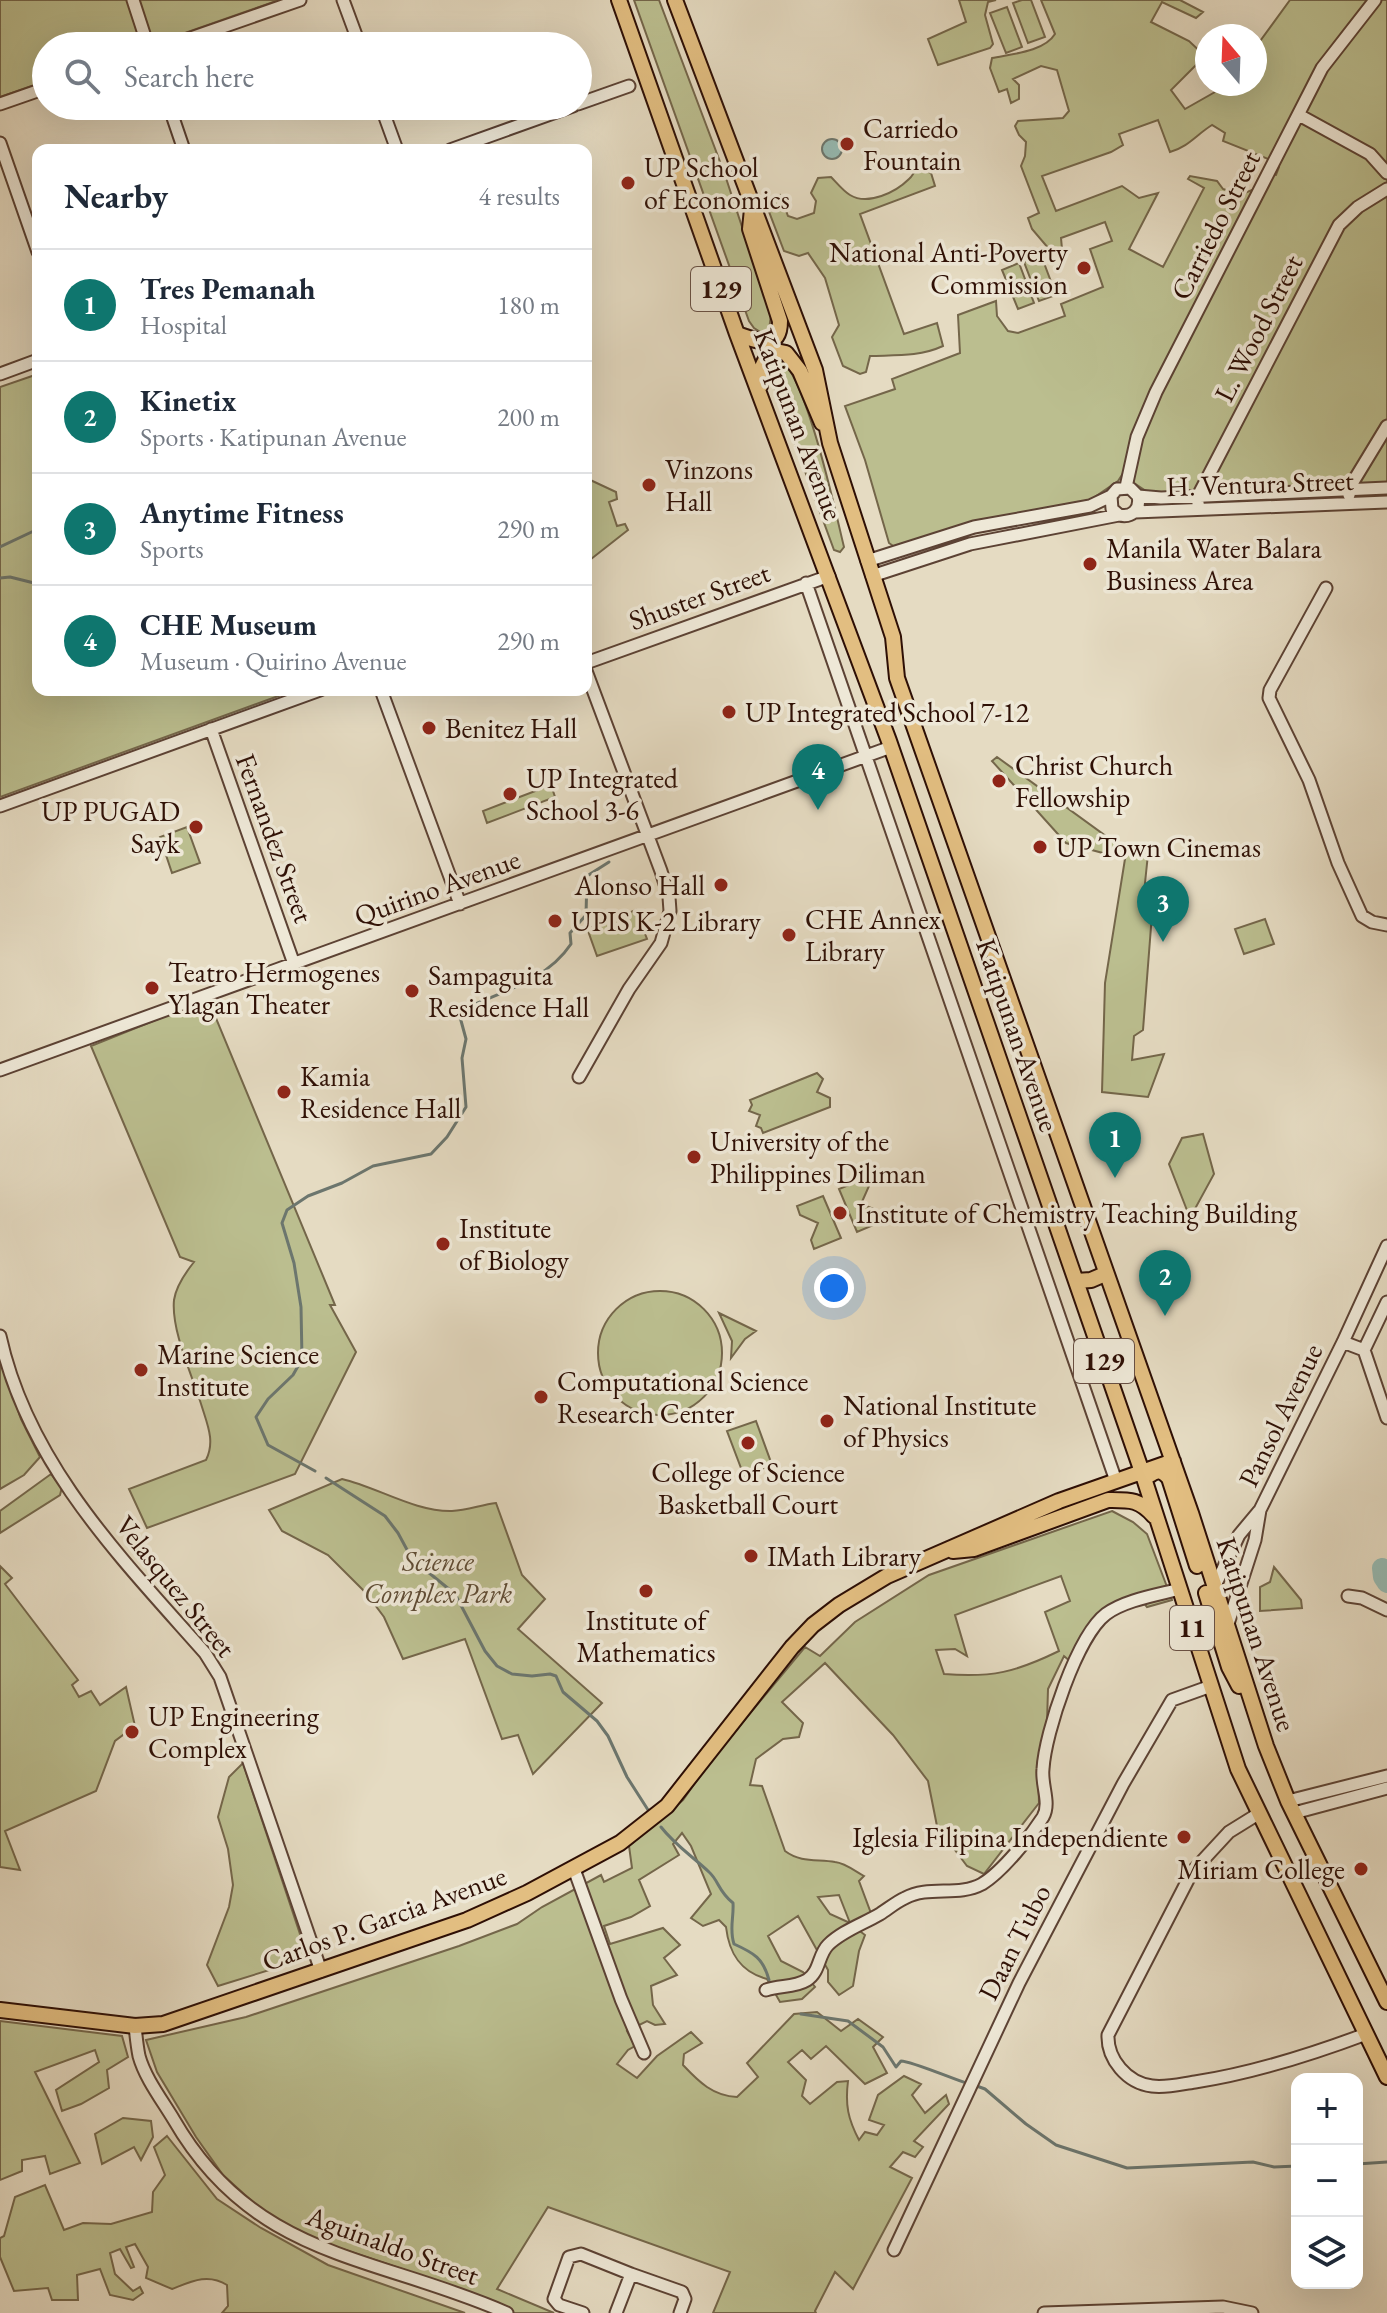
<!DOCTYPE html>
<html lang="en">
<head>
<meta charset="utf-8">
<style>
	body { margin:0; font-family:"EB Garamond",serif; background:#f6f6f7; color:#1f2937 }
	.controls { position:absolute; right:24px; bottom:24px; display:grid; overflow:hidden; border-radius:16px; box-shadow:0 8px 32px #0002 }
	.controls button { width:72px; height:72px; display:grid; place-items:center; padding:0; border:0; border-bottom:2px solid #e0e1e3; background:#fff; color:#1f2937; font:40px sans-serif }
	.compass { position:absolute; left:1195px; top:24px; width:72px; height:72px; border-radius:50%; background:#fff; box-shadow:0 8px 32px #0002; rotate:341deg }
	.you { position:absolute; left:834px; top:1288px; width:28px; height:28px; margin:-20px; border:6px solid #fff; border-radius:50%; background:#1a73e8; box-shadow:0 0 0 12px #1a73e833 }
	.badge { display:grid; place-items:center; width:52px; height:52px; border-radius:50%; background:#0f766e; color:#fff; font-size:26px; font-weight:700 }
	.pin { position:absolute; translate:-50% -66px; filter:drop-shadow(0 2px 4px #0008) }
	.pin::after { content:''; position:absolute; top:42px; width:28px; height:24px; background:inherit; clip-path:polygon(0 0,100% 0,50% 100%) }
	.list { margin:0; padding:0; list-style:none }
	h2 { display:flex; justify-content:space-between; align-items:center; height:104px; margin:0; padding:0 32px; font-size:34px }
	h2 small { font-size:26px; font-weight:400; color:#747a83 }
	.list li { display:grid; grid-template-columns:52px 1fr auto; gap:24px; align-items:center; box-sizing:border-box; height:112px; padding:0 32px; border-top:2px solid #e0e1e3 }
	.list b { display:block; font-size:30px; white-space:nowrap }
	.list p { margin:0; font-size:26px; white-space:nowrap; color:#747a83 }
	.list em { font-size:26px; font-style:normal; color:#747a83 }
	.icon { flex:none; width:44px; height:44px; fill:none; stroke:currentColor; stroke-width:2; stroke-linecap:round; stroke-linejoin:round }
	.map { position:relative; flex:none; width:1387px; height:2313px; overflow:hidden }
	.search { position:absolute; background:#fff; box-shadow:0 8px 32px #0002; left:32px; top:32px; width:560px; height:88px; display:flex; align-items:center; gap:20px; box-sizing:border-box; padding:0 28px; border-radius:44px; color:#747a83; font-size:30px }
	.panel { position:absolute; background:#fff; box-shadow:0 8px 32px #0002; left:32px; top:144px; width:560px; height:552px; border-radius:16px }
	.map>svg:first-child { display:block }
	.green { fill:#bbbe8f; stroke:#74664a; stroke-width:2; fill-rule:evenodd }
	.water { fill:#96bbb4; stroke:#6c766e; stroke-width:2 }
	.lines { fill:none; stroke-linecap:round; stroke-linejoin:round }
	.stream { stroke:#6c766e; stroke-width:3 }
	.river { stroke:#96bbb4; stroke-width:20 }
	.minor-casing { stroke:#5c4234; stroke-width:15 }
	.major-casing { stroke:#2e0f05; stroke-width:18 }
	.minor { stroke:#eee8d7; stroke-width:11 }
	.major { stroke:#e2be81; stroke-width:14 }
	.poi-dot { fill:#8f2418; stroke:#eee8d7; stroke-width:3 }
	.labels { text-anchor:middle; stroke-width:7; stroke-linejoin:round; paint-order:stroke }
	.shield { fill:#eee8d7; stroke:#685044; stroke-width:2 }
	.shield-label { font-size:26px; font-weight:bold; fill:#2e0f05 }
	.poi-label { font-size:28px; fill:#2e0f05; stroke:#eee8d7; text-anchor:start }
	.street-label { font-size:28px; fill:#2e0f05; stroke:#eee8d7 }
	.park-label { font-size:28px; font-style:italic; fill:#5f4c35; stroke:#eee8d7 }
</style>
</head>
<body>
<div class="map">
<svg width="1387" height="2313" viewBox="0 0 1387 2313">
	<rect width="100%" height="100%" fill="#e5dbc2"/>
	<filter id="stains"><feTurbulence type="fractalNoise" baseFrequency=".0025" numOctaves="4"/><feColorMatrix values="0 0 0 0 .2 0 0 0 0 .09 0 0 0 0 .02 0 0 0 .5 -.17"/></filter>
	<radialGradient id="worn" r=".72"><stop offset=".6" stop-color="#630" stop-opacity="0"/><stop offset="1" stop-color="#630" stop-opacity=".3"/></radialGradient>
	<!-- green -->
	<path class="green" d="M0,0H279L148,46H46V81L0,97Z
		M634,0H659L725,175L771,315L769,330L762,333L754,328L749,321Z
		M959,0H996L988,2L985,15L993,44L990,48L938,65L928,39L966,22Z
		M1022,0H1031L1045,37L1028,43L1013,3Z
		M1041,0H1180L1203,12L1196,18L1162,2L1151,22L1189,41L1205,56L1171,90L1185,109L1215,92L1224,84H1255V48L1290,0H1387V483L1165,495L1149,493L1134,483L1132,474L1124,472L1118,481L1086,503L896,548L889,543L865,460L845,406L895,389L892,379L960,353L958,315L996,301L997,316L1008,331L1018,333L1065,316L1061,304L1103,287L1090,249L1112,241L1105,222L1061,238L1062,249H1049L1032,229L1028,218L1039,213L1021,166L1025,156L1026,142L1019,135L1015,126L1018,121L1063,118L1069,111L1057,70L1041,66L1013,79L1019,85V99L1011,103L1007,89L999,92L990,68L992,58C1011,54 1044,52 1055,34ZM1158,120L1170,152C1188,147 1196,135 1212,125L1225,133L1223,141L1271,160L1279,167L1276,175L1263,173L1257,188L1240,195L1223,189L1217,181L1190,176L1188,179L1204,188L1163,267L1129,249L1158,193L1139,198L1122,186L1056,211L1042,176L1111,152L1123,145L1119,134Z
		M1007,7L1022,47L1006,53L990,13Z
		M919,162L924,170L931,173L935,186L860,214L904,334L937,323L943,346C919,357 896,355 870,356L866,372L860,374L843,366L832,337L839,325L825,278L808,253L799,256L784,251L768,209L769,197L780,195L788,216L797,219L814,213L816,201L811,193L818,178L831,177C837,183 843,191 850,195C868,206 896,192 909,179C914,175 916,168 919,162Z
		M1041,255L1056,295L1039,301L1024,262Z
		M1019,263L1034,303L1018,309L1002,270Z
		M775,356C804,362 836,515 844,547L840,552L834,550L770,376L769,368Z
		M38,374V690H295L0,797V387Z
		M586,478L616,492L617,499L609,502L617,526L625,524L628,530L586,563Z
		M997,757L1117,844L1148,854L1142,912L1152,914L1143,1030L1134,1036L1132,1060L1164,1054L1148,1097L1102,1092L1105,983L1125,859L1066,843L992,761Z
		M551,785L555,797L487,823L483,811Z
		M187,827L200,863L172,873L160,837Z
		M636,910L647,939L597,956L587,928Z
		M1265,919L1274,944L1244,954L1235,929Z
		M208,999L335,1305H330L356,1352L295,1474L147,1528L129,1489L206,1460C215,1442 208,1426 202,1407C193,1377 171,1331 174,1300C176,1286 186,1272 194,1262L180,1257L91,1046Z
		M817,1073L823,1079L817,1092L830,1098V1107L763,1133L761,1128L756,1126L760,1115L749,1111L752,1105L750,1100Z
		M1203,1134L1214,1174L1190,1218L1169,1164L1182,1138Z
		M866,1178L869,1186L861,1204L879,1211L883,1221L857,1232L839,1189Z
		M823,1196L841,1238L814,1249L811,1240L818,1223L800,1215L797,1206Z
		M598 1353a62 62 0 1 1 124 0a62 62 0 1 1-124 0Z
		M719,1313L756,1331L745,1339L731,1358L732,1341Z
		M0,1356L21,1419L40,1457L24,1475L0,1489Z
		M756,1421L772,1465L744,1476L727,1431Z
		M51,1474L62,1487L60,1495L0,1533V1511Z
		M342,1479C377,1487 415,1512 452,1511C467,1510 481,1505 496,1503L522,1575L545,1599L518,1629L602,1703L533,1774L518,1735L502,1739L465,1639L403,1659L384,1617L366,1593L328,1555L282,1531L269,1510Z
		M1112,1511L1133,1522L1147,1534L1172,1600L1147,1607L1139,1597L1100,1611L1093,1633L1071,1662L1064,1656L1048,1689L1047,1722L1038,1766L1039,1803L984,1874L967,1866L937,1826L928,1781L893,1735L825,1663L782,1702L803,1723L799,1737L783,1739L756,1759L750,1785L762,1786L785,1851C801,1863 817,1859 835,1862C845,1863 855,1871 864,1876L859,1881L872,1916L852,1925L865,1935L859,1951L853,1986L839,1995L828,1982V1970L798,1916L768,1936L781,1961L803,1972L815,1987L802,1999L780,2002L767,1979C740,1972 729,1953 726,1927L719,1920L703,1926L691,1918L711,1894L691,1846L682,1833L673,1844L679,1855L639,1880L650,1906L631,1917L604,1926L610,1944L663,1928L680,1945L664,1958L677,1975L651,1986L653,2005L665,2024L655,2025L647,2021L627,2031L635,2046L628,2050L617,2064L637,2078L657,2056L691,2032L702,2043L684,2054L683,2065C699,2082 713,2096 737,2097L758,2077L747,2063L794,2014L817,2012L841,2031L858,2019L883,2037L873,2047L887,2073L865,2084L826,2046L811,2059L802,2050L788,2062L806,2080L802,2096L810,2104L837,2082L848,2081C845,2105 848,2119 859,2140L865,2132L877,2135L884,2125L869,2120L878,2095L904,2076L921,2084L912,2095L925,2113L946,2095L949,2104L914,2141L923,2147L915,2157L903,2152L890,2167L912,2178L853,2289L835,2272L815,2311L816,2313H713L730,2272L548,2207L497,2289L554,2313H509L405,2270L307,2237L265,2213L223,2175L196,2137L157,2072L146,2040L246,2017L459,1946L517,1924L542,1907L601,1875L604,1882L632,1868L629,1846L683,1800L709,1763L805,1647L820,1656L855,1622L929,1575ZM1061,1576L1070,1601L1045,1612L1059,1651C1016,1672 992,1678 944,1674L936,1650L955,1649L967,1656L955,1615ZM839,1895L850,1923L830,1914L818,1897Z
		M0,1566L12,1578L5,1584L78,1680L72,1685L79,1697L91,1691L100,1705L126,1687L135,1726L115,1741L96,1791L5,1831L20,1870L0,1867Z
		M1274,1567L1301,1600L1302,1608L1260,1611V1587L1270,1582Z
		M243,1763L308,1958L218,1986L207,1965L229,1907L233,1885L228,1849L218,1817L229,1777Z
		M0,2021L122,2036L128,2057L107,2070L109,2088L81,2104L62,2111L56,2090L99,2062L95,2050L35,2072L80,2163L50,2174L45,2156L22,2160V2171L0,2180Z
		M123,2118L151,2121L153,2137L141,2160L134,2147L102,2164L95,2134Z
		M167,2136L217,2199L261,2228L328,2265L465,2313H222L228,2306L227,2285C208,2273 192,2281 172,2289L146,2278L148,2267L135,2244L126,2247L134,2267L131,2268L120,2249L110,2253L115,2274L133,2291L140,2287L143,2293L133,2300L110,2295L100,2269L77,2275L78,2300H52L48,2288L14,2291L0,2257V2238L4,2236L15,2197L45,2185L64,2230L83,2223L111,2224L152,2212L153,2192L165,2175L154,2147Z"/>
	<!-- water -->
	<path class="water" d="M822 149a10 10 0 1 1 20 0a10 10 0 1 1-20 0Z"/>
	<g class="lines">
		<!-- stream -->
		<path class="stream" d="M0,547L38,529
			M0,578L10,577L38,584
			M315,1471L268,1445L256,1417L268,1399L293,1375L302,1359L301,1307L294,1263L282,1223L287,1210L308,1196L342,1183L373,1166L431,1154L447,1137L466,1107L462,1058L466,1039L460,1017L466,1008C504,991 547,980 571,944L570,933L586,915L587,876L609,862
			M326,1478L385,1516L398,1533L412,1559L455,1594L485,1651L497,1666L512,1674L532,1676L550,1674L556,1676L563,1692L597,1721L608,1736L627,1777L650,1813
			M661,1827C675,1845 692,1856 709,1872C719,1881 718,1891 733,1903C734,1918 729,1929 734,1944C754,1953 763,1958 769,1980
			M801,2014L848,2021L883,2047L896,2067L901,2061C911,2061 953,2079 966,2083
			M974,2085L985,2089L1026,2124L1056,2145L1127,2168L1253,2162L1274,2167L1297,2166
			M1357,2164L1387,2162"/>
		<!-- river -->
		<path class="river" d="M1382,1568L1383,1577L1387,1583"/>
		<defs>
			<path id="minor" d="M133,0L148,46
				M343,0L360,46
				M168,46L300,0
				M0,104L46,88
				M578,104L629,86
				M169,106L184,150
				M381,106L397,150
				M1299,115L1370,154L1387,173
				M0,143L38,252
				M450,150L573,106
				M0,374L38,360
				M1126,487L1137,437L1156,392L1257,195L1322,68L1375,0
				M1349,495L1353,482L1387,426
				M1138,496L1161,498L1387,488
				M1198,508V496L1339,225L1358,207L1387,189
				M1135,512L1387,502
				M867,561L974,527L1090,506L1111,496
				M872,576L970,544L1119,515C1132,518 1141,509 1138,496L1130,488L1117,489L1111,496L1112,509L1119,515
				M806,583L1116,1481
				M1326,588L1270,690L1269,698L1309,780L1338,863L1362,916L1372,922L1387,925
				M586,663L829,576
				M381,690L460,904
				M211,729L294,964
				M0,806L320,690
				M0,1070L891,747
				M579,1077L629,989L661,943L670,911L669,897L661,871L586,671
				M0,1336C28,1464 121,1558 205,1653L220,1677L321,1971
				M1343,1342L1364,1350L1387,1302
				M1364,1350L1387,1418
				M1214,1588L1239,1535L1259,1511
				M1348,1596L1362,1598L1387,1610
				M1227,1627L1255,1540L1260,1510L1343,1342L1387,1246
				M1288,1801L1387,1776
				M1294,1813L1387,1788
				M1258,1814L1229,1832L1192,1872L1108,2035C1107,2059 1127,2083 1152,2086C1166,2088 1181,2084 1195,2082C1254,2073 1310,2055 1366,2034
				M574,1869L621,1999L644,2053
				M766,1990C780,1985 794,1988 807,1980C820,1972 818,1955 828,1945C842,1931 863,1924 880,1914C888,1909 896,1902 905,1898C929,1885 958,1897 982,1884C1002,1872 1030,1837 1043,1817C1051,1803 1041,1785 1043,1769C1045,1733 1077,1636 1106,1614C1125,1600 1157,1595 1180,1589
				M135,2026C136,2036 137,2046 139,2056C145,2078 162,2100 174,2120C255,2260 376,2255 507,2313
				M894,2250L1019,1983L1123,1784L1172,1700L1211,1686
				M583,2313L559,2305L554,2299L569,2257L581,2254L631,2274
				M616,2313L631,2274L682,2292L685,2299L680,2313
				M1044,2313L1223,2307L1252,2313"/>
			<path id="major" d="M619,0L737,334L889,741L1142,1472L1238,1769L1387,2077
				M675,0L815,370L830,443L893,637L897,678L1191,1513L1266,1746L1288,1801L1387,2002
				M737,334C755,340 780,352 780,321L750,229L752,209
				M760,386C760,371 762,358 776,351L786,353L800,371L822,423
				M1076,1281L1091,1280L1105,1274
				M1150,1475C1158,1469 1163,1471 1169,1478L1197,1566
				M953,1551L974,1549L1108,1500C1130,1500 1139,1499 1154,1516
				M1206,1593L1229,1667L1239,1686
				M0,2010L135,2026L163,2024L467,1920L527,1893L620,1843L667,1806L792,1647L813,1625L839,1605L887,1576L1059,1501L1173,1461"/>
		</defs>
		<!-- minor casing -->
		<use href="#minor" class="minor-casing"/>
		<!-- major casing -->
		<use href="#major" class="major-casing"/>
		<!-- minor -->
		<use href="#minor" class="minor"/>
		<!-- major -->
		<use href="#major" class="major"/>
	</g>
	<!-- markers -->
	<g class="poi-dot">
		<circle cx="847" cy="144" r="8"/>
		<circle cx="628" cy="183" r="8"/>
		<circle cx="1084" cy="268" r="8"/>
		<circle cx="649" cy="485" r="8"/>
		<circle cx="1090" cy="564" r="8"/>
		<circle cx="729" cy="712" r="8"/>
		<circle cx="429" cy="728" r="8"/>
		<circle cx="999" cy="781" r="8"/>
		<circle cx="510" cy="794" r="8"/>
		<circle cx="196" cy="827" r="8"/>
		<circle cx="1040" cy="847" r="8"/>
		<circle cx="721" cy="885" r="8"/>
		<circle cx="555" cy="921" r="8"/>
		<circle cx="789" cy="935" r="8"/>
		<circle cx="152" cy="988" r="8"/>
		<circle cx="412" cy="991" r="8"/>
		<circle cx="284" cy="1092" r="8"/>
		<circle cx="694" cy="1157" r="8"/>
		<circle cx="840" cy="1213" r="8"/>
		<circle cx="443" cy="1244" r="8"/>
		<circle cx="141" cy="1370" r="8"/>
		<circle cx="541" cy="1397" r="8"/>
		<circle cx="827" cy="1421" r="8"/>
		<circle cx="748" cy="1443" r="8"/>
		<circle cx="751" cy="1556" r="8"/>
		<circle cx="646" cy="1591" r="8"/>
		<circle cx="132" cy="1732" r="8"/>
		<circle cx="1184" cy="1837" r="8"/>
		<circle cx="1361" cy="1869" r="8"/>
	</g>
	<g class="labels">
		<!-- shield labels -->
		<g class="shield">
			<rect x="691" y="267" width="60" height="44" rx="6"/>
			<rect x="1074" y="1339" width="60" height="44" rx="6"/>
			<rect x="1170" y="1606" width="44" height="44" rx="6"/>
		</g>
		<g class="shield-label">
			<text x="721" y="298">129</text>
			<text x="1104" y="1370">129</text>
			<text x="1192" y="1637">11</text>
		</g>
		<!-- poi labels -->
		<g class="poi-label">
			<text x="863" y="138">Carriedo<tspan x="863" dy="32">Fountain</tspan></text>
			<text x="644" y="177">UP School<tspan x="644" dy="32">of Economics</tspan></text>
			<text x="1068" y="262" text-anchor="end">National Anti-Poverty<tspan x="1068" dy="32">Commission</tspan></text>
			<text x="665" y="479">Vinzons<tspan x="665" dy="32">Hall</tspan></text>
			<text x="1106" y="558">Manila Water Balara<tspan x="1106" dy="32">Business Area</tspan></text>
			<text x="745" y="722">UP Integrated School 7-12</text>
			<text x="445" y="738">Benitez Hall</text>
			<text x="1015" y="775">Christ Church<tspan x="1015" dy="32">Fellowship</tspan></text>
			<text x="526" y="788">UP Integrated<tspan x="526" dy="32">School 3-6</tspan></text>
			<text x="180" y="821" text-anchor="end">UP PUGAD<tspan x="180" dy="32">Sayk</tspan></text>
			<text x="1056" y="857">UP Town Cinemas</text>
			<text x="705" y="895" text-anchor="end">Alonso Hall</text>
			<text x="805" y="929">CHE Annex<tspan x="805" dy="32">Library</tspan></text>
			<text x="571" y="931">UPIS K-2 Library</text>
			<text x="168" y="982">Teatro Hermogenes<tspan x="168" dy="32">Ylagan Theater</tspan></text>
			<text x="428" y="985">Sampaguita<tspan x="428" dy="32">Residence Hall</tspan></text>
			<text x="300" y="1086">Kamia<tspan x="300" dy="32">Residence Hall</tspan></text>
			<text x="710" y="1151">University of the<tspan x="710" dy="32">Philippines Diliman</tspan></text>
			<text x="856" y="1223">Institute of Chemistry Teaching Building</text>
			<text x="459" y="1238">Institute<tspan x="459" dy="32">of Biology</tspan></text>
			<text x="157" y="1364">Marine Science<tspan x="157" dy="32">Institute</tspan></text>
			<text x="557" y="1391">Computational Science<tspan x="557" dy="32">Research Center</tspan></text>
			<text x="843" y="1415">National Institute<tspan x="843" dy="32">of Physics</tspan></text>
			<text x="748" y="1482" text-anchor="middle">College of Science<tspan x="748" dy="32">Basketball Court</tspan></text>
			<text x="767" y="1566">IMath Library</text>
			<text x="646" y="1630" text-anchor="middle">Institute of<tspan x="646" dy="32">Mathematics</tspan></text>
			<text x="148" y="1726">UP Engineering<tspan x="148" dy="32">Complex</tspan></text>
			<text x="1168" y="1847" text-anchor="end">Iglesia Filipina Independiente</text>
			<text x="1345" y="1879" text-anchor="end">Miriam College</text>
		</g>
		<!-- street labels -->
		<g class="street-label">
			<text transform="translate(1215 225) rotate(-63)" y="10">Carriedo Street</text>
			<text transform="translate(1258 328) rotate(-63)" y="10">L. Wood Street</text>
			<text transform="translate(799 424) rotate(69)" y="10">Katipunan Avenue</text>
			<text transform="translate(1260 483) rotate(-2)" y="10">H. Ventura Street</text>
			<text transform="translate(699 596) rotate(-20)" y="10">Shuster Street</text>
			<text transform="translate(275 838) rotate(70)" y="10">Fernandez Street</text>
			<text transform="translate(437 887) rotate(-20)" y="10">Quirino Avenue</text>
			<text transform="translate(1018 1035) rotate(71)" y="10">Katipunan Avenue</text>
			<text transform="translate(1280 1415) rotate(-64)" y="10">Pansol Avenue</text>
			<text transform="translate(176 1586) rotate(51)" y="10">Velasquez Street</text>
			<text transform="translate(1257 1634) rotate(72)" y="10">Katipunan Avenue</text>
			<text transform="translate(384 1918) rotate(-20)" y="10">Carlos P. Garcia Avenue</text>
			<text transform="translate(1014 1942) rotate(-63)" y="10">Daan Tubo</text>
			<text transform="translate(393 2245) rotate(20)" y="10">Aguinaldo Street</text>
		</g>
		<!-- park labels -->
		<g class="park-label">
			<text x="438" y="1571">Science<tspan x="438" dy="32">Complex Park</tspan></text>
		</g>
	</g>
	<rect width="100%" height="100%" filter="url(#stains)"/>
	<rect width="100%" height="100%" fill="url(#worn)"/>
</svg>
<div class="controls">
<button>+</button>
<button>−</button>
<button><svg class="icon" aria-label="layers" viewBox="0 0 24 24"><path d="M12 4l9 5-9 5-9-5zM3 14l9 5 9-5"/></svg></button>
</div>
<svg class="compass" viewBox="-18 -18 36 36"><path d="M0-13l5 13h-10z" fill="#e53935"/><path d="M0 13l5-13h-10z" fill="#747a83"/></svg>
<div class="you"></div>
<div class="pin badge" style="left:1115px;top:1178px">1</div>
<div class="pin badge" style="left:1165px;top:1316px">2</div>
<div class="pin badge" style="left:1163px;top:942px">3</div>
<div class="pin badge" style="left:818px;top:810px">4</div>
<div class="search"><svg class="icon" aria-label="search" viewBox="0 0 24 24"><circle cx="10" cy="10" r="6"/><path d="M15 15l6 6"/></svg>Search here</div>
<section class="panel">
<h2>Nearby<small>4 results</small></h2>
<ul class="list">
<li><span class="badge">1</span><div><b>Tres Pemanah</b><p>Hospital</p></div><em>180 m</em></li>
<li><span class="badge">2</span><div><b>Kinetix</b><p>Sports · Katipunan Avenue</p></div><em>200 m</em></li>
<li><span class="badge">3</span><div><b>Anytime Fitness</b><p>Sports</p></div><em>290 m</em></li>
<li><span class="badge">4</span><div><b>CHE Museum</b><p>Museum · Quirino Avenue</p></div><em>290 m</em></li>
</ul>
</section>
</div>
</body>
</html>
